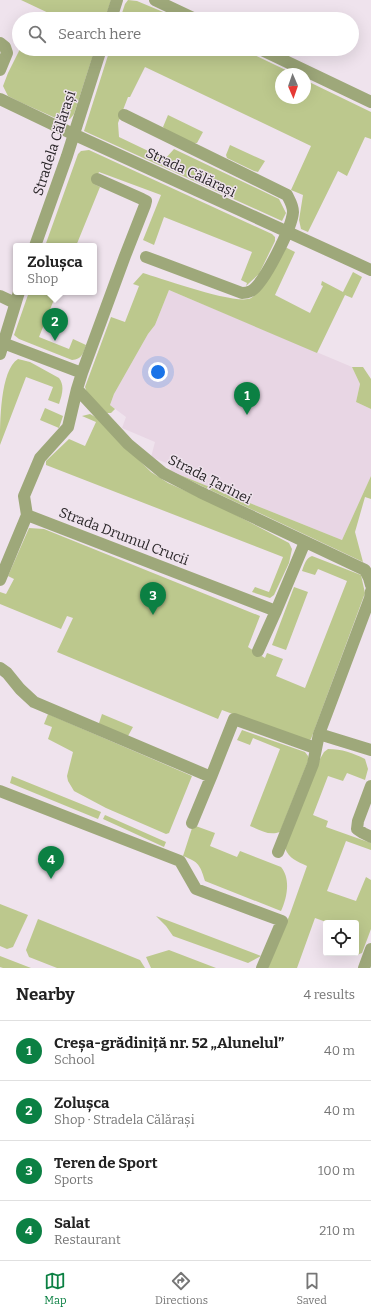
<!DOCTYPE html>
<html lang="en">
<head>
<meta charset="utf-8">
<style>
	body { margin:0; font-family:Bitter,serif; background:#f2f2f2; color:#222 }
	.controls { position:absolute; right:12px; bottom:12px; display:grid; overflow:hidden; border-radius:4px; box-shadow:0 4px 16px #0002 }
	.controls button { width:36px; height:36px; display:grid; place-items:center; padding:0; border:0; border-bottom:1px solid #e0e0e0; background:#fff; color:#222; font:20px sans-serif }
	.compass { position:absolute; left:275px; top:68px; width:36px; height:36px; border-radius:50%; background:#fff; box-shadow:0 4px 16px #0002; rotate:178deg }
	.you { position:absolute; left:158px; top:372px; width:14px; height:14px; margin:-10px; border:3px solid #fff; border-radius:50%; background:#1a73e8; box-shadow:0 0 0 6px #1a73e833 }
	.badge { display:grid; place-items:center; width:26px; height:26px; border-radius:50%; background:#0b8043; color:#fff; font-size:13px; font-weight:700 }
	.pin { position:absolute; translate:-50% -33px; filter:drop-shadow(0 1px 2px #0008) }
	.pin::after { content:''; position:absolute; top:21px; width:14px; height:12px; background:inherit; clip-path:polygon(0 0,100% 0,50% 100%) }
	.popup { position:absolute; left:13px; top:243px; width:84px; height:52px; box-sizing:border-box; display:grid; place-content:center; border-radius:4px; background:#fff; filter:drop-shadow(0 1px 3px #0005); font-size:13px; white-space:nowrap; color:#767676 }
	.popup b { font-size:15px; color:#222 }
	.popup::after { content:''; position:absolute; left:50%; top:100%; margin-left:-8px; border:8px solid transparent; border-top-color:#fff }
	.list { margin:0; padding:0; list-style:none }
	h2 { display:flex; justify-content:space-between; align-items:center; height:52px; margin:0; padding:0 16px; font-size:17px }
	h2 small { font-size:13px; font-weight:400; color:#767676 }
	.list li { display:grid; grid-template-columns:26px 1fr auto; gap:12px; align-items:center; box-sizing:border-box; height:60px; padding:0 16px; border-top:1px solid #e0e0e0 }
	.list b { display:block; font-size:15px; white-space:nowrap }
	.list p { margin:0; font-size:13px; white-space:nowrap; color:#767676 }
	.list em { font-size:13px; font-style:normal; color:#767676 }
	.icon { flex:none; width:22px; height:22px; fill:none; stroke:currentColor; stroke-width:2; stroke-linecap:round; stroke-linejoin:round }
	.map { position:relative; flex:none; width:371px; height:968px; overflow:hidden }
	.search { position:absolute; background:#fff; box-shadow:0 4px 16px #0002; left:12px; right:12px; top:12px; height:44px; display:flex; align-items:center; gap:10px; box-sizing:border-box; padding:0 14px; border-radius:22px; color:#767676; font-size:15px }
	.sheet { height:292px; background:#fff }
	nav { display:flex; justify-content:space-around; align-items:center; box-sizing:border-box; height:56px; border-top:1px solid #e0e0e0; background:#fff; font-size:11px; color:#767676 }
	nav a { display:grid; justify-items:center; gap:2px }
	nav .on { color:#0b8043 }
	.map>svg:first-child { display:block }
	.built { fill:#e8d6e4 }
	.green { fill:#bcc88d }
	.lines { fill:none; stroke-linecap:round; stroke-linejoin:round }
	.minor { stroke:#9ea87a; stroke-width:12 }
	.labels { text-anchor:middle; stroke-width:3; stroke-linejoin:round; paint-order:stroke }
	.street-label { font-size:14px; fill:#2a2629; stroke:#efe3ed }
</style>
</head>
<body>
<div class="map">
<svg width="371" height="968" viewBox="0 0 371 968">
	<rect width="100%" height="100%" fill="#efe3ed"/>
	<!-- built -->
	<path class="built" d="M169,290L352,367L360,384L356,402L371,409V476L342,540L170,471L172,465L151,457L155,442L122,428L126,417L110,405L114,394L148,334L155,325Z"/>
	<!-- green -->
	<path class="green" d="M21,0H111L105,19H56L57,17Z
		M128,0L137,1L180,19H120L125,4Z
		M20,49H95L74,114L70,119L60,120L22,103L8,96L3,86L8,73Z
		M110,49H242L294,74H281V98H305V80L371,112V139L365,137L347,176L338,171L308,232L301,229L299,220L303,195L291,190L311,146L145,67L130,97H128L118,123L119,137L165,159L174,149L279,199L286,213L282,221L84,131Z
		M168,115L203,132L197,143H193L166,130L163,127Z
		M230,145L265,161L258,172L254,171L227,158L226,155Z
		M89,150L272,234L275,237V241L259,274L246,286L247,283L241,280L252,252L164,217L154,245L143,240L161,195L99,172L94,184L100,187L76,246H45L78,154L81,151Z
		M285,247L295,252L275,295L310,313L323,286L321,285L322,281L343,292L353,272L362,277L352,298L345,295L317,353L169,290L155,325L148,334L114,394L110,405L115,409L111,413H107L87,393L85,387L111,317L125,322L139,286L133,284L143,273C160,278 238,306 251,298C263,291 277,260 285,247Z
		M29,292H57L39,337L69,349L73,339L86,345C83,354 82,359 72,360L19,339L14,335Z
		M18,359L30,362L59,378C65,386 62,395 59,404L48,400L53,387L26,377L0,445C0,423 0,370 18,359Z
		M352,367H363L371,379V409L356,402L360,384Z
		M45,408L63,416L59,428L40,420Z
		M90,414L97,418L151,472L168,483L215,504L289,543L292,549L289,563L274,595L270,598L252,592L255,587L269,592L283,557L46,465V461L69,439L85,446L96,422L82,416Z
		M170,471L342,540L371,476V499L365,497L355,532L363,562Z
		M29,528L44,529L260,616L248,647L265,658L267,653L283,659L276,676L305,688L347,581L318,569L315,575L302,571C304,565 306,558 312,556L361,575L365,593L311,739L308,742L297,738L222,710L218,719L57,652L73,618L67,616L61,629L0,604V592L6,594L14,579L8,576Z
		M294,587L308,592L286,650L272,645Z
		M48,714L192,776L169,833L166,834L106,808L74,791L68,781L67,776L73,752L48,739L52,727L44,724Z
		M102,714L133,727L128,736L100,725L99,723Z
		M242,730L305,752L308,756V761L280,832C269,836 260,830 250,826L280,749L253,738L250,745L237,740Z
		M328,749C342,749 353,753 365,759L368,769L365,780L347,773L343,781L328,776L313,815L328,821L326,827L371,843V850L346,841L327,891L356,901L366,877L371,880V929L362,953L357,955L351,953H356V923H329L315,918L297,968H268L290,914L307,866C297,861 289,859 285,848L320,759L324,752Z
		M12,776L101,812L98,819L10,783Z
		M105,815L166,842L164,847L103,819Z
		M193,825L215,833L210,846L237,857L240,851L281,867C291,879 287,898 281,911L205,881C200,865 199,862 183,856Z
		M0,904L28,915L13,947L7,949L0,946Z
		M156,916L261,956L248,963L173,936L166,926Z
		M38,919L140,960L145,968H57L29,957L26,950Z
		M169,950L216,968H151L146,957Z
		M0,956L31,968H3L0,967Z"/>
	<g class="lines">
		<!-- minor -->
		<path class="minor" d="M155,0L195,19
			M111,19L117,0
			M0,43L5,47L7,53L0,70
			M260,49L371,102
			M0,99L73,134L371,270
			M124,115L287,195C290,201 293,205 293,212C292,227 264,284 251,291C249,292 245,293 242,293L146,257
			M35,246L67,156L101,49
			M0,296L15,303
			M3,343L82,373L77,389L128,444L163,473L200,492L365,570L369,578L371,585
			M0,354L19,292
			M82,373L125,256L145,205L146,201L142,199L97,179
			M27,515L24,496L40,458L68,427L77,389
			M0,580L27,515L276,611L258,651
			M276,611L305,542
			M0,668L7,673L20,689L34,702L211,777L234,719L315,748
			M319,734L371,750
			M371,786L358,821L357,829L363,833L371,837
			M0,791L180,861L196,889L282,921L262,968
			M192,823L211,777
			M278,852L313,764L319,734L370,598L371,591
			M364,968L371,949"/>
	</g>
	<g class="labels">
		<!-- street labels -->
		<g class="street-label">
			<text transform="translate(54 143) rotate(-72)" y="5">Stradela Călărași</text>
			<text transform="translate(191 172) rotate(25)" y="5">Strada Călărași</text>
			<text transform="translate(210 479) rotate(27)" y="5">Strada Țarinei</text>
			<text transform="translate(124 536) rotate(21)" y="5">Strada Drumul Crucii</text>
		</g>
	</g>
</svg>
<div class="controls">
<button><svg class="icon" aria-label="locate" viewBox="0 0 24 24"><circle cx="12" cy="12" r="6"/><path d="M12 2v4M12 18v4M2 12h4M18 12h4"/></svg></button>
</div>
<svg class="compass" viewBox="-18 -18 36 36"><path d="M0-13l5 13h-10z" fill="#e53935"/><path d="M0 13l5-13h-10z" fill="#767676"/></svg>
<div class="you"></div>
<div class="pin badge" style="left:247px;top:415px">1</div>
<div class="pin badge" style="left:55px;top:341px">2</div>
<div class="popup"><b>Zolușca</b>Shop</div>
<div class="pin badge" style="left:153px;top:615px">3</div>
<div class="pin badge" style="left:51px;top:879px">4</div>
<div class="search"><svg class="icon" aria-label="search" viewBox="0 0 24 24"><circle cx="10" cy="10" r="6"/><path d="M15 15l6 6"/></svg>Search here</div>
</div>
<section class="sheet">
<h2>Nearby<small>4 results</small></h2>
<ul class="list">
<li><span class="badge">1</span><div><b>Creșa-grădiniță nr. 52 „Alunelul”</b><p>School</p></div><em>40 m</em></li>
<li><span class="badge">2</span><div><b>Zolușca</b><p>Shop · Stradela Călărași</p></div><em>40 m</em></li>
<li><span class="badge">3</span><div><b>Teren de Sport</b><p>Sports</p></div><em>100 m</em></li>
<li><span class="badge">4</span><div><b>Salat</b><p>Restaurant</p></div><em>210 m</em></li>
</ul>
</section>
<nav>
<a class="on"><svg class="icon" aria-label="map" viewBox="0 0 24 24"><path d="M3 6l6-2 6 2 6-2v14l-6 2-6-2-6 2zM9 4v14M15 6v14"/></svg>Map</a>
<a><svg class="icon" aria-label="directions" viewBox="0 0 24 24"><path d="M12 3l9 9-9 9-9-9zM9 14v-3h6M13 9l2 2-2 2"/></svg>Directions</a>
<a><svg class="icon" aria-label="saved" viewBox="0 0 24 24"><path d="M7 4h10v16l-5-4-5 4z"/></svg>Saved</a>
</nav>
</body>
</html>
